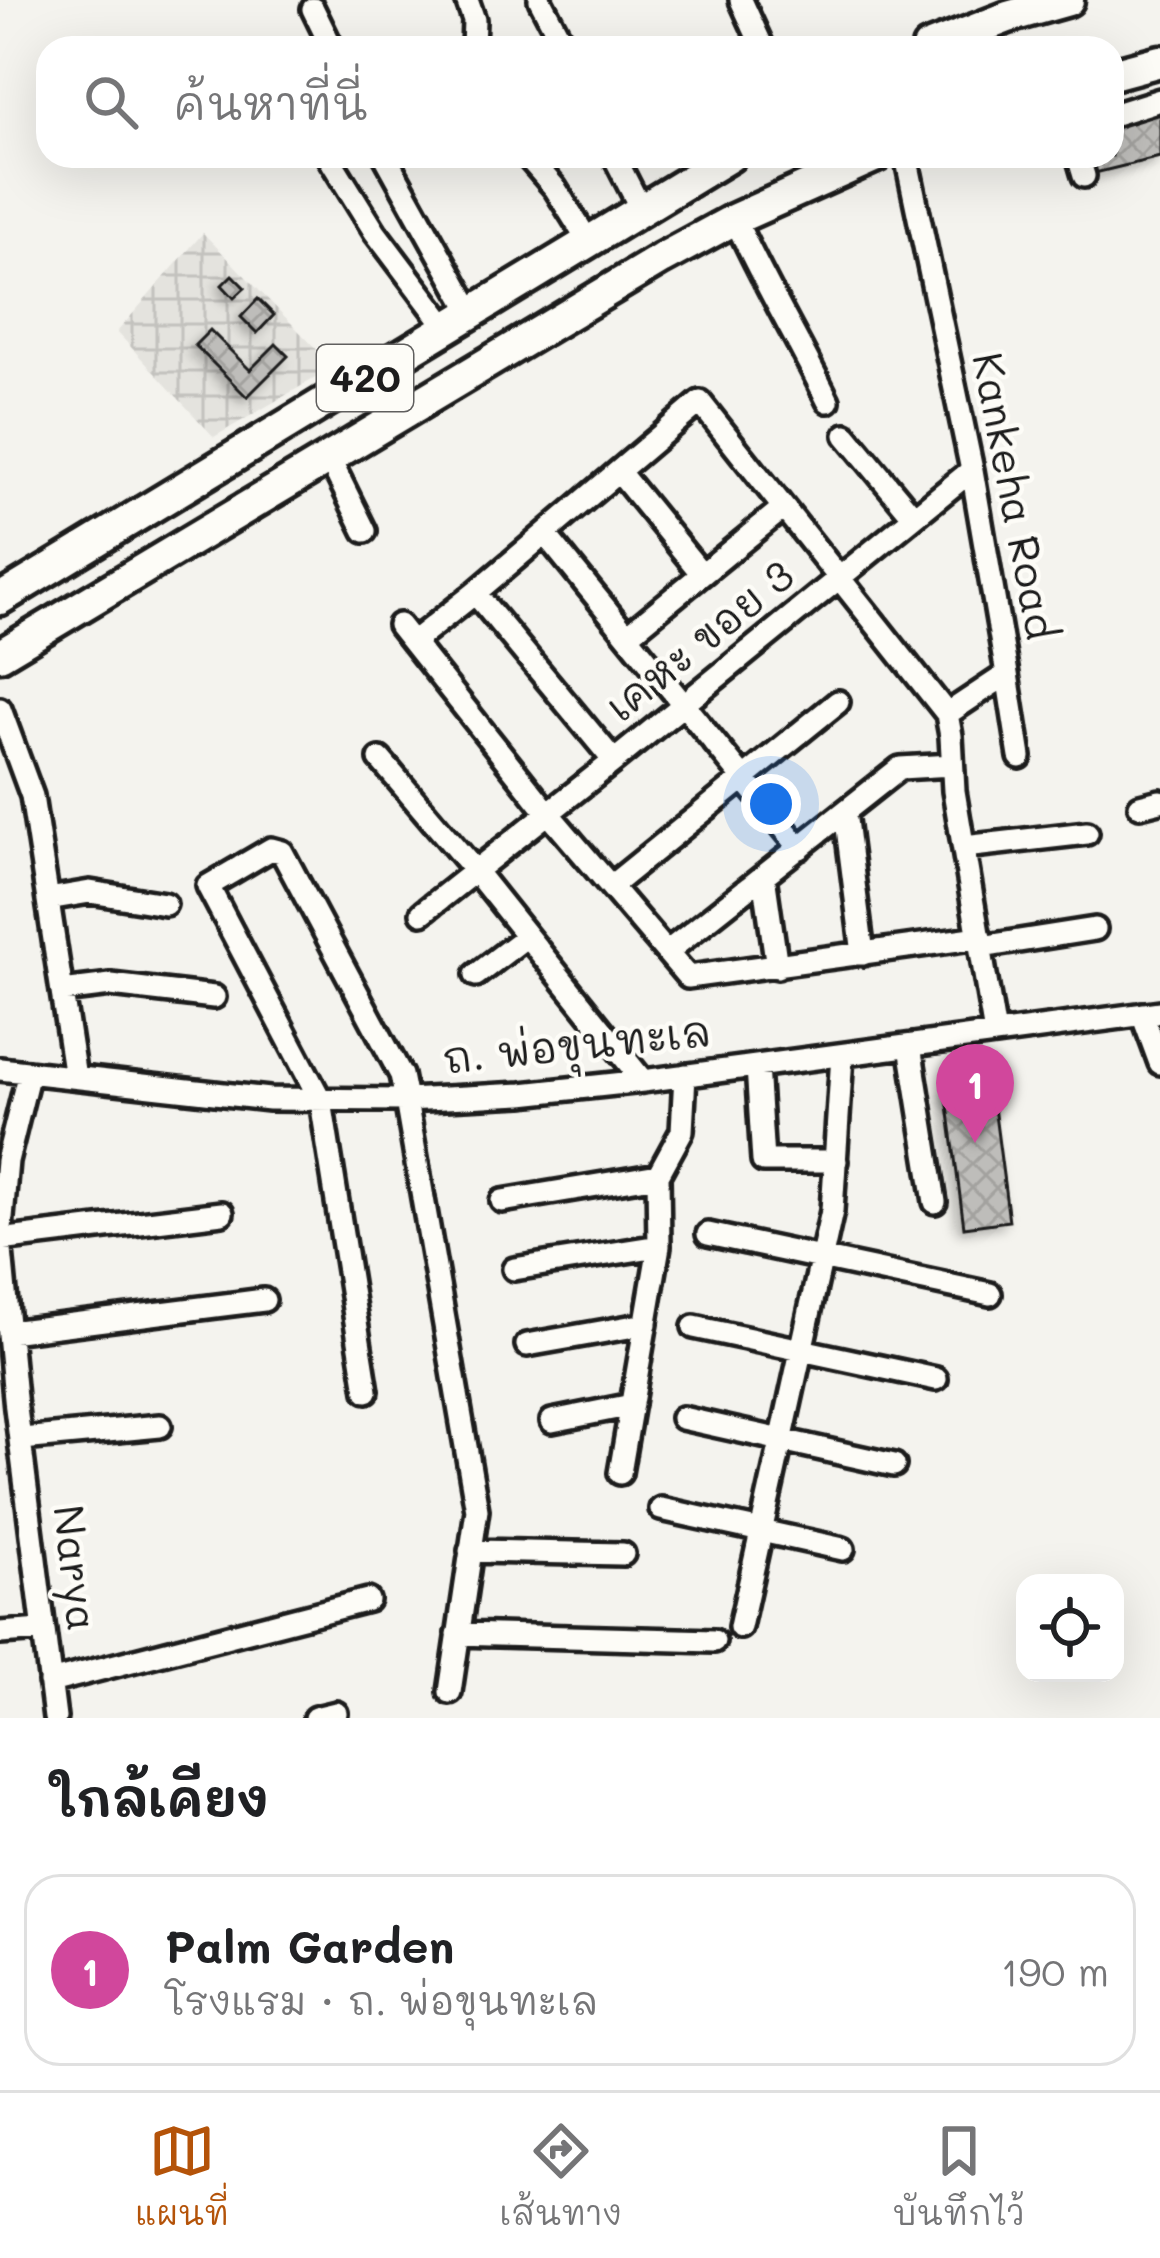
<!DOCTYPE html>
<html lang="th">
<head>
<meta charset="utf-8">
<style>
	body { margin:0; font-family:Mali,"Playpen Sans Thai",sans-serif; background:#f6f6f6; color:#202124 }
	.controls { position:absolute; right:36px; bottom:36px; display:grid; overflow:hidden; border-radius:24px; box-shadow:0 12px 48px #0002 }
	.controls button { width:108px; height:108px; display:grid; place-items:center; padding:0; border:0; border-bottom:3px solid #e0e0e0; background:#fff; color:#202124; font:60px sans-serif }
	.you { position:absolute; left:771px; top:804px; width:42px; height:42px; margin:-30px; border:9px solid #fff; border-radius:50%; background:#1a73e8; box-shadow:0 0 0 18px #1a73e833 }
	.badge { display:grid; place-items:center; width:78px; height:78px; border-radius:50%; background:#b45309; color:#fff; font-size:39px; font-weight:700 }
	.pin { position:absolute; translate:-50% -99px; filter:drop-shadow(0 3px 6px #0008) }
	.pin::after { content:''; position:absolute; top:63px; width:42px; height:36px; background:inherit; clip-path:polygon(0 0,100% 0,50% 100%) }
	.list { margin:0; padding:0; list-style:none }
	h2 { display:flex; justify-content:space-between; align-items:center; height:156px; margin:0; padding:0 48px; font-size:51px }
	h2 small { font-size:39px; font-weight:400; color:#757577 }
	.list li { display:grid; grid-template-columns:78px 1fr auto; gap:36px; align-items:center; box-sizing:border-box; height:192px; margin:0 24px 24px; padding:0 24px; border:3px solid #e0e0e0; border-radius:36px }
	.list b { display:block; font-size:45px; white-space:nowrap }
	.list p { margin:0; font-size:39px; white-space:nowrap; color:#757577 }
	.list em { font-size:39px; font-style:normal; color:#757577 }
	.icon { flex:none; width:66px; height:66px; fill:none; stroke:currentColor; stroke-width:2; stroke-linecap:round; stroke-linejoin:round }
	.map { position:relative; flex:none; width:1160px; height:1718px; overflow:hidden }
	.search { position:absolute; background:#fff; box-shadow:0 12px 48px #0002; left:36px; right:36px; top:36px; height:132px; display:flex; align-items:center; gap:30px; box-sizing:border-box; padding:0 42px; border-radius:36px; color:#757577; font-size:45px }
	.sheet { height:372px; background:#fff }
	nav { display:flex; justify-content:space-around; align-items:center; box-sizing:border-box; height:168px; border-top:3px solid #e0e0e0; background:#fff; font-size:33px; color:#757577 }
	nav a { display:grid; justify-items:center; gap:6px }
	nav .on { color:#b45309 }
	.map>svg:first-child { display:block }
	.industrial { fill:url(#industrial-grid) }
	.building { fill:url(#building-cross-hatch); stroke:#1c1c1c; stroke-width:3; filter:url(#shadow) }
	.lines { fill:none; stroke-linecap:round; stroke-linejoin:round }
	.minor-casing { stroke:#1c1c1c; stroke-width:30 }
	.highway-casing { stroke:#1c1c1c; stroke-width:39 }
	.minor { stroke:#fdfcf7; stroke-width:21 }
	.highway { stroke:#fdfcf7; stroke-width:30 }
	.labels { text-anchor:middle; stroke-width:9; stroke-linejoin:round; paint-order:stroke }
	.shield { fill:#fdfcf7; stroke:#605f5e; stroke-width:3 }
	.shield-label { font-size:39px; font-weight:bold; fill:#1c1c1c }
	.street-label { font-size:42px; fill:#1c1c1c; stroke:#fdfcf7 }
</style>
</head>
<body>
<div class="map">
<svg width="1160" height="1718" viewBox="0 0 1160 1718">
	<defs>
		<pattern id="industrial-grid" width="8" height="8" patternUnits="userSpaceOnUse" patternTransform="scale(3)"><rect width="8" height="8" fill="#e4e3de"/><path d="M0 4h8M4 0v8" fill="none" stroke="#c3c2be"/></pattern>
		<pattern id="building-cross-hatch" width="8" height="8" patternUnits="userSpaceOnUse" patternTransform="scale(3)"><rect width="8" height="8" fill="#bebdba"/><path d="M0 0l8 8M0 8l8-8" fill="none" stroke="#a3a29f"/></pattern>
		<filter id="shadow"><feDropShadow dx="-5.5" dy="5.5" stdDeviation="6" flood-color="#0004"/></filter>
	</defs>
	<rect width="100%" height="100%" fill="#f4f3ee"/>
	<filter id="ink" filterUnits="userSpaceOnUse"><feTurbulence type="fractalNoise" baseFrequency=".00833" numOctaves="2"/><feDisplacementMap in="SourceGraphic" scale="24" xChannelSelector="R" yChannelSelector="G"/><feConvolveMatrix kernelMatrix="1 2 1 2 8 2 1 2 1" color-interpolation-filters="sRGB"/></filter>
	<g filter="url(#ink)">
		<!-- industrial -->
		<path class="industrial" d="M203,233L334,367L214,437L117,332Z"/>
		<!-- building -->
		<path class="building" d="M1160,112V157L1091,174L1087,156H1112V125Z
			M232,275L245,288L234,298L222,285Z
			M258,299L274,315L257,333L241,317Z
			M210,330L250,370L276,344L288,356L247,397L195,345Z
			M991,1084L1009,1221L964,1227L946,1090Z"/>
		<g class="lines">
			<defs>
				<path id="minor" d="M467,0L474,20L473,48
					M540,0L565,48
					M741,0L763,48
					M313,9L332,48
					M1112,115L1160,100
					M328,156L375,232L448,329
					M385,156L472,313
					M527,156L555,188L588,241
					M614,156L641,209
					M906,156L972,470L1007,674L947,714
					M1078,156L1084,176
					M735,219C763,282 798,339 828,401
					M846,435L914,517
					M329,458L365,531
					M619,472L701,573
					M545,534L800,848
					M475,593L614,761
					M399,625L548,813L688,977L980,937
					M629,634L782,509
					M413,642L475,593L700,402L947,714L951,736L954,791L995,1034
					M1007,674L1020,757
					M0,709L32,796L75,1077
					M380,759L476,872L643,1081
					M1140,806L1160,801
					M845,812L863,954
					M964,847L1087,833
					M764,876L777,967
					M611,886L838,702
					M48,899L90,892L165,904
					M422,913L614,761L972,470
					M981,947L1095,929
					M667,952L900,768L952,765
					M476,975L527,936
					M62,991L111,985L214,997
					M1142,1014L1160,1063
					M910,1046L935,1202
					M757,1066L763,1161H836
					M0,1069L269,1099L406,1100L522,1094L643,1081L1160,1012
					M29,1072L7,1161L0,1240L16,1408L55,1718
					M502,1201L658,1175
					M708,1234L990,1294
					M0,1240L222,1213
					M514,1269L659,1246
					M694,1327L936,1379
					M9,1332L264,1300
					M527,1345L646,1324
					M367,1391L321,1101L208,886L271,849L282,852L401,1075L406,1100L477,1510L450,1692
					M682,1418L894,1465
					M552,1421L632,1405
					M22,1439L160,1426
					M620,1473L659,1246L658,1175L682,1131L685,1075
					M661,1509L843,1549
					M470,1551L623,1554
					M740,1627L832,1211L842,1055
					M0,1633L43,1630
					M458,1634L714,1641
					M50,1682L368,1600
					M315,1718L336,1713"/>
				<path id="highway" d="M928,48L1008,17L1068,0
					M1112,74L1160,61
					M0,599L730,156
					M0,655L661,259L735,219L876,156"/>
			</defs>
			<!-- minor casing -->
			<use href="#minor" class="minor-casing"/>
			<!-- highway casing -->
			<use href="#highway" class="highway-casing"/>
			<!-- minor -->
			<use href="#minor" class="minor"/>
			<!-- highway -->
			<use href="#highway" class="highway"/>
		</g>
	</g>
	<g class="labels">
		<!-- shield labels -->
		<rect class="shield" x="317" y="345" width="96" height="66" rx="9"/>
		<g class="shield-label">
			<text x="365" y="392">420</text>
		</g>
		<!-- street labels -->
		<g class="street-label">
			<text transform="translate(1014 496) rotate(79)" y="15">Kankeha Road</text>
			<text transform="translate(700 641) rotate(-39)" y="15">เคหะ ขอย 3</text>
			<text transform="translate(577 1045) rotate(-6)" y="15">ถ. พ่อขุนทะเล</text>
			<text transform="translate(75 1568) rotate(83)" y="15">Narya</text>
		</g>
	</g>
</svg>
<div class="controls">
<button><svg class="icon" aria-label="locate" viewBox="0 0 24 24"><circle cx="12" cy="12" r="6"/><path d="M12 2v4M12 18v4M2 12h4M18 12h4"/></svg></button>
</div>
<div class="you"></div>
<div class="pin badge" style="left:975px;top:1143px;background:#d1479c">1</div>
<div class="search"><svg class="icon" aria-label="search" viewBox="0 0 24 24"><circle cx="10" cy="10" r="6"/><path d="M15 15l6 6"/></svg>ค้นหาที่นี่</div>
</div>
<section class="sheet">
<h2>ใกล้เคียง<small></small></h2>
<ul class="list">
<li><span class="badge" style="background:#d1479c">1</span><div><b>Palm Garden</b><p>โรงแรม · ถ. พ่อขุนทะเล</p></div><em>190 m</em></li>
</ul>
</section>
<nav>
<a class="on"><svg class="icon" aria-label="map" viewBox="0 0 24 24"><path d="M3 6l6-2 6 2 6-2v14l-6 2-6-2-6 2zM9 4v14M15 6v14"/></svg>แผนที่</a>
<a><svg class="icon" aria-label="directions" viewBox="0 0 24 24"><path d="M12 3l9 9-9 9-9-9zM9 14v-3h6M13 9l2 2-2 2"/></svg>เส้นทาง</a>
<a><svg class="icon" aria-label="saved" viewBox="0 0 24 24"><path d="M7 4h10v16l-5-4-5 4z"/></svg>บันทึกไว้</a>
</nav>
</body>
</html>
